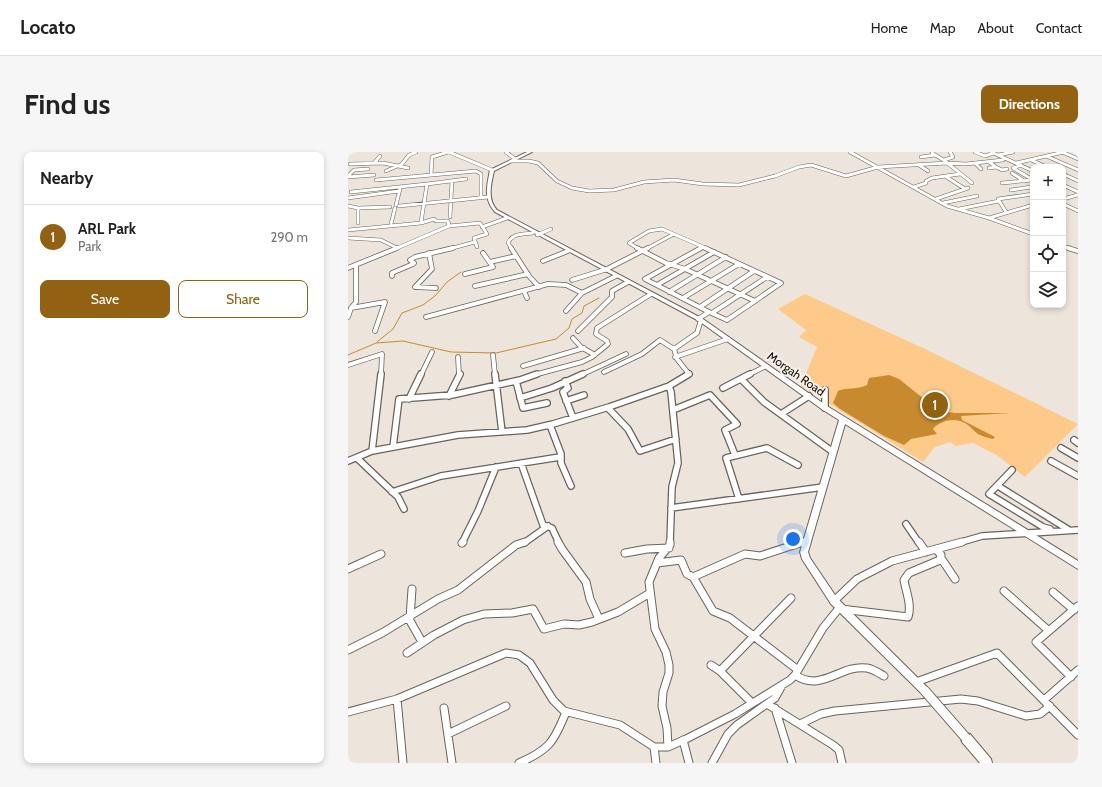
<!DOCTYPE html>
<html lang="en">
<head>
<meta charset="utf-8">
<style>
	body { margin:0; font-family:Cabin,sans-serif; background:#f6f6f6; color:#222 }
	.controls { position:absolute; right:12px; top:12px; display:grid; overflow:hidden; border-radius:8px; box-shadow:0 2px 6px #0003 }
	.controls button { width:36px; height:36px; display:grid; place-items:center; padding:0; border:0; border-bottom:1px solid #e0e0e0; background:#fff; color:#222; font:20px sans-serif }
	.you { position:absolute; left:445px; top:387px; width:14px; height:14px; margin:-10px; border:3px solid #fff; border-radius:50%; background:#1a73e8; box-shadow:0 0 0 6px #1a73e833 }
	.badge { display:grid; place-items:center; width:26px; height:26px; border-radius:50%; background:#926111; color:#fff; font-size:13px; font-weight:700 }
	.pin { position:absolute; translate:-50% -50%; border:2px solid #fff; box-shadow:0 1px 4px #0006 }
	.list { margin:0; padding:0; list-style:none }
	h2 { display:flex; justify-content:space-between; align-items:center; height:52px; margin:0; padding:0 16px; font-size:17px }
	h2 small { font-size:13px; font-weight:400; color:#767676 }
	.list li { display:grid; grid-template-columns:26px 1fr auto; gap:12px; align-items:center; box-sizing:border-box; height:64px; padding:0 16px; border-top:1px solid #e0e0e0 }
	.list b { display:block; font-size:15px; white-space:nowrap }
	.list p { margin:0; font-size:13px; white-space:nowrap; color:#767676 }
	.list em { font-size:13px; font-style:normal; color:#767676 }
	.actions { display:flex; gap:8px; padding:12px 16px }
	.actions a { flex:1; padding:9px 0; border:1px solid #926111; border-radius:8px; text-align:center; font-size:14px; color:#926111 }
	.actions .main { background:#926111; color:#fff }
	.icon { flex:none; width:22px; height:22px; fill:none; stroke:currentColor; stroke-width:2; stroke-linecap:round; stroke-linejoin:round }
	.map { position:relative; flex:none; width:730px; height:611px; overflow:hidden; border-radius:8px }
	header { display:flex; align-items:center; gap:24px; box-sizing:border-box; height:56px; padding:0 20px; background:#fff; border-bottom:1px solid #e0e0e0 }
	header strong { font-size:19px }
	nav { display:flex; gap:22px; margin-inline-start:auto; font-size:14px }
	.intro { display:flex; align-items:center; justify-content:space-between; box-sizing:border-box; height:96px; padding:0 24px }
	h1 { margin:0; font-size:28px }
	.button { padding:10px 18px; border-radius:8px; background:#926111; color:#fff; font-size:14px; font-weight:700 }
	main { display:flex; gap:24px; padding:0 24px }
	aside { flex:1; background:#fff; border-radius:8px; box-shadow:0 2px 6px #0003 }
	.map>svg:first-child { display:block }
	.green { fill:#fdca8a }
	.water { fill:#c88a2f }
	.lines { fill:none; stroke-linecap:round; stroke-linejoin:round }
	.stream { stroke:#c88a2f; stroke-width:1 }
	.minor-far3-casing { stroke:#6a635b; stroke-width:4 }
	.minor-far2-casing { stroke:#6a635b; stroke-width:5.5 }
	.minor-far1-casing { stroke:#6a635b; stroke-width:8 }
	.minor-casing { stroke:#6a635b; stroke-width:9 }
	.tertiary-casing { stroke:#6a635b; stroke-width:2 }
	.minor-far3 { stroke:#fff; stroke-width:3 }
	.minor-far2 { stroke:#fff; stroke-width:4 }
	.minor-far1 { stroke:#fff; stroke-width:5.5 }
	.minor { stroke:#fff; stroke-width:7 }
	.tertiary { fill:#fff; fill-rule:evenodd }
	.tertiary-bridge-casing { stroke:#6a635b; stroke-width:11; stroke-linecap:butt }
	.tertiary-bridge { stroke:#fff; stroke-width:9 }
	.labels { text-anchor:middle; stroke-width:4; stroke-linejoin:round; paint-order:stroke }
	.street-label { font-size:12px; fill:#14110e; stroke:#faf2e9 }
</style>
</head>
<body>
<header>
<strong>Locato</strong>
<nav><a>Home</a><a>Map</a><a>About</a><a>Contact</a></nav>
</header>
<div class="intro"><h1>Find us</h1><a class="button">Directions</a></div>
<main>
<aside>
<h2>Nearby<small></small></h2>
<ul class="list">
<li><span class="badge">1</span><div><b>ARL Park</b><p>Park</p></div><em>290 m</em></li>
</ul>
<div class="actions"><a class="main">Save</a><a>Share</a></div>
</aside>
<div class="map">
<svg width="730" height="611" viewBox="0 0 730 611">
	<rect width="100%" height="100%" fill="#ede5dc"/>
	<!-- green -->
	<path class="green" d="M457,142L577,197L730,272L677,325L650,304L625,291L608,294L602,290L587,295L575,310L453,234L469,195L451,185L458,178L430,157Z"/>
	<!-- water -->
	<path class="water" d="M541,223L551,227L591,259L607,261H662L613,264L614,268L647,285L645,287C640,286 634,284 630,282C626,279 622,274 617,271C607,265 592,268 585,277L589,282L563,287L556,293L536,284L492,257L485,251L490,239C499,235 509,238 519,233L521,226Z"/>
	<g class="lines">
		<!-- stream -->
		<path class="stream" d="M29,190L45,177L54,161L75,153L88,143L99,130L113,120
			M0,203L28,191L55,189L103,200L148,201L208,187L221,176L224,167L234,161L236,154L251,146"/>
		<defs>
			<path id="minor-far3" d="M101,0L144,18
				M158,0L167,7
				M502,0L599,54L641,66L685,82
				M627,0L637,4L646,1
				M643,0L685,19
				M714,0L730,7
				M584,1L597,9L624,31
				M650,3L665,0
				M698,4L730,18
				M573,5L587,3
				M596,8L605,5L602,0
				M683,8L699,15
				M163,9H181L190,11L209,29L224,36L241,39L266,38L296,30L326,28L355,32L391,33L427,24L451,15L463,13L498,24L530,15L599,11L618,12L655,8
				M641,10L648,15L641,16
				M26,11L32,4
				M627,11L633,17
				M668,11L716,0
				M2,12L35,11L60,16
				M571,13L580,19
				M673,13L665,16L685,28
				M648,15L654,18L659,17
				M38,19L54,12L61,3L68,0
				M664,21L676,29
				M715,22L730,29
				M83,23L84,5L100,0
				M0,24L6,18L20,17
				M597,24L617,37
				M0,25L26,23
				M28,28L128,19L133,22V45
				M654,31L684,28
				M715,33L730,40
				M566,35L578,31V29L584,26L612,22
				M663,38L683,35
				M3,40L79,32
				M0,46L51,39
				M588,47L620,36
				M715,47L730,43
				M595,51L629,44
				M715,52L730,59
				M48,53L52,37
				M0,54L10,56L42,55
				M51,54L140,45
				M10,56V71
				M611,57L651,49
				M658,60L650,47L685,42
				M102,65L104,29
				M641,66L685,53
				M73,70L79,32L118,27
				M43,72L47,56
				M134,75L159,66
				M0,78L73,71L86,67L88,69H100L101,74
				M189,83L203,77
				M0,86L33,88L49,96
				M715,94L723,97
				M47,97L101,74L132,71L139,82L126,86L129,95
				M101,97L127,90
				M164,97L160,91C164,81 176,82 185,81
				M291,97L281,91L301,79L314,77L360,97
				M298,97L326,82
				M351,97L354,95"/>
			<path id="minor-far2" d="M163,96L181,124L191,135
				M289,96L318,111L337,117L407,149
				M353,96L297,127L361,160
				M357,96L433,131L407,149
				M720,96L730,99
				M195,109L220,99
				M142,110L168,104
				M0,116L49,96
				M257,118L300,96
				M117,122L145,115L135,101
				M44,124V121L65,112L66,111L62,108L67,105L105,96
				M224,128L256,118
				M309,133L366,100
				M127,134L180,122
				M67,135L84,117L81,101
				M67,135L88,136
				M176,139L179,146
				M321,140L378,105
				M335,146L391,112
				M352,155L406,119
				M3,156L37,150L27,179
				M218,159L234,141L268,124
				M364,161L419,125
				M0,165L3,156L8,150V113
				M78,165L200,132L218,133L234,141
				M350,167L361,160L379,168L407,149
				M230,179L264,145V139L280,130
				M225,186L233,195L247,203
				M145,203L147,223
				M110,205L111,223
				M327,205L380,187
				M0,213L34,202L33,223
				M175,214L236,196
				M256,220L294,202L312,188L326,197
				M73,223L84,200
				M186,223L234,210L244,205L260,192L259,189L248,182L249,176L303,142
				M233,223L278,202
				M339,223L341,222L329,207L326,197L349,181L353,168
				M400,223L418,214"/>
			<path id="minor-far1" d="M147,222L154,280
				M393,227L416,250L485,300
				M168,229L175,256L199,251
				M217,229L220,236L215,240L225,266
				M321,234L323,240L330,311L324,335L322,391
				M375,236L402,222
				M477,238V256
				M101,244L112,222
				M172,246L204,236L235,222
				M61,247L73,222
				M218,249L236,243
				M260,256L280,277L292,299L328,287
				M325,258L362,243L389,272L377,278L387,303
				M433,262L461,244
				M202,273L213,302V311L223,334
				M726,288L730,291
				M45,295L51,247L104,243L172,228L189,222
				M713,296L730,306
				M24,299L33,222
				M9,306L50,345L56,357
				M0,309L24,299L110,283L179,278L205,272L261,255L321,234L341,222
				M703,309L730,324
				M173,311L195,373L204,376L211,391
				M664,318L641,342L695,375L702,377
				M650,334L721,378
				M44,340L93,324L212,305
				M391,347L378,306L419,296L450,313
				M323,356L475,335
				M558,372L571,391
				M114,391L130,359L148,315
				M176,391L200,374
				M449,391L458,389
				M610,391L634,384L730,378"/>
			<path id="minor" d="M210,390L214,397L238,430L242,447L251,467
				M571,390L578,400
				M114,391L115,390
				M277,401L299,397L321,396
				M593,406L607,427
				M309,411L333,408L339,422L345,425L365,459L382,466L450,518
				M0,417L33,402
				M345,425L397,402L412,404L455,390
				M656,439L701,479
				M705,440L726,458
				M486,449L509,427L544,409L614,390
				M493,457L560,465C564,453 558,440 556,428L561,421L592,408L593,403L588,397
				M62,466L64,437
				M61,467L74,490
				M0,498L34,481L90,447L110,438L168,393L177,390
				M59,501L86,483L115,468L136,462L164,461L185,457L196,477L216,472L231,473L244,470L270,460L302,441
				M363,513L372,519L404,551
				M372,519L443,446
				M447,523C474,541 492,512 519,516C525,517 531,521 536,524
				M723,525L688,490L730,454
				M568,530L649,501L730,583
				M49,547L55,611
				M696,548L730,518
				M419,552L485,593L491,598L494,611
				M96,556L104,611
				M427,556L444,611
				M0,560L49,547L158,501L171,503L182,511L205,548L216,559L272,573L306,595H320L338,587L387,562L442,528L447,523L475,476L492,455
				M452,572L473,562L487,559L613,547L630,549L678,564L692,562L702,554
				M100,582L158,554
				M335,588L341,611
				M306,595L308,611
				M320,595L319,576L314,554L315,540L321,521V513L318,500L307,477L301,430L311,406L322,393V390
				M171,611C201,598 206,590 218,560
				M364,611L380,582L389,573L427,546L433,535"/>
			<path id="tertiary" d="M179,0H184L146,19C143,32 139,47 149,58L355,167L479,254L730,409V417L497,272L460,400L462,406L489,446L580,536L582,539L580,542L577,544L574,542L483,452L454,407L452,400L491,268L475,258L351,169L147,60C135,47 139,33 142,18Z
				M618,581L622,582L643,607L644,611H632L614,590L613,586L614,582Z"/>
		</defs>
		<!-- minor-far3 casing -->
		<use href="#minor-far3" class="minor-far3-casing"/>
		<!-- minor-far2 casing -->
		<use href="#minor-far2" class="minor-far2-casing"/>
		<!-- minor-far1 casing -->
		<use href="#minor-far1" class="minor-far1-casing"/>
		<!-- minor casing -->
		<use href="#minor" class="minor-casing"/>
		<!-- tertiary casing -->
		<use href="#tertiary" class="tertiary-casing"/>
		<!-- minor-far3 -->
		<use href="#minor-far3" class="minor-far3"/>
		<!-- minor-far2 -->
		<use href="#minor-far2" class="minor-far2"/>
		<!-- minor-far1 -->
		<use href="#minor-far1" class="minor-far1"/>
		<!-- minor -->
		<use href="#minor" class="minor"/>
		<!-- tertiary -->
		<use href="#tertiary" class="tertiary"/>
		<defs>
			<path id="tertiary-bridge" d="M577,539L618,586"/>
		</defs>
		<!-- tertiary-bridge casing -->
		<use href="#tertiary-bridge" class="tertiary-bridge-casing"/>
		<!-- tertiary-bridge -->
		<use href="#tertiary-bridge" class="tertiary-bridge"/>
	</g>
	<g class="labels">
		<!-- street labels -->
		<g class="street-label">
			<text transform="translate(448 222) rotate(35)" y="4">Morgah Road</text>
		</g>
	</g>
</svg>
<div class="controls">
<button>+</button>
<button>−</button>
<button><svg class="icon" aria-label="locate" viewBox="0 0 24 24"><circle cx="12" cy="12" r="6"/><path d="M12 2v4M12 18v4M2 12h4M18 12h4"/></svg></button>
<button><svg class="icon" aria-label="layers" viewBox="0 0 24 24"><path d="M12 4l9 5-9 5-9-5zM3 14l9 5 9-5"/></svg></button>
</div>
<div class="you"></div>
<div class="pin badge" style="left:587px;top:253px">1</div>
</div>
</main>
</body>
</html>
